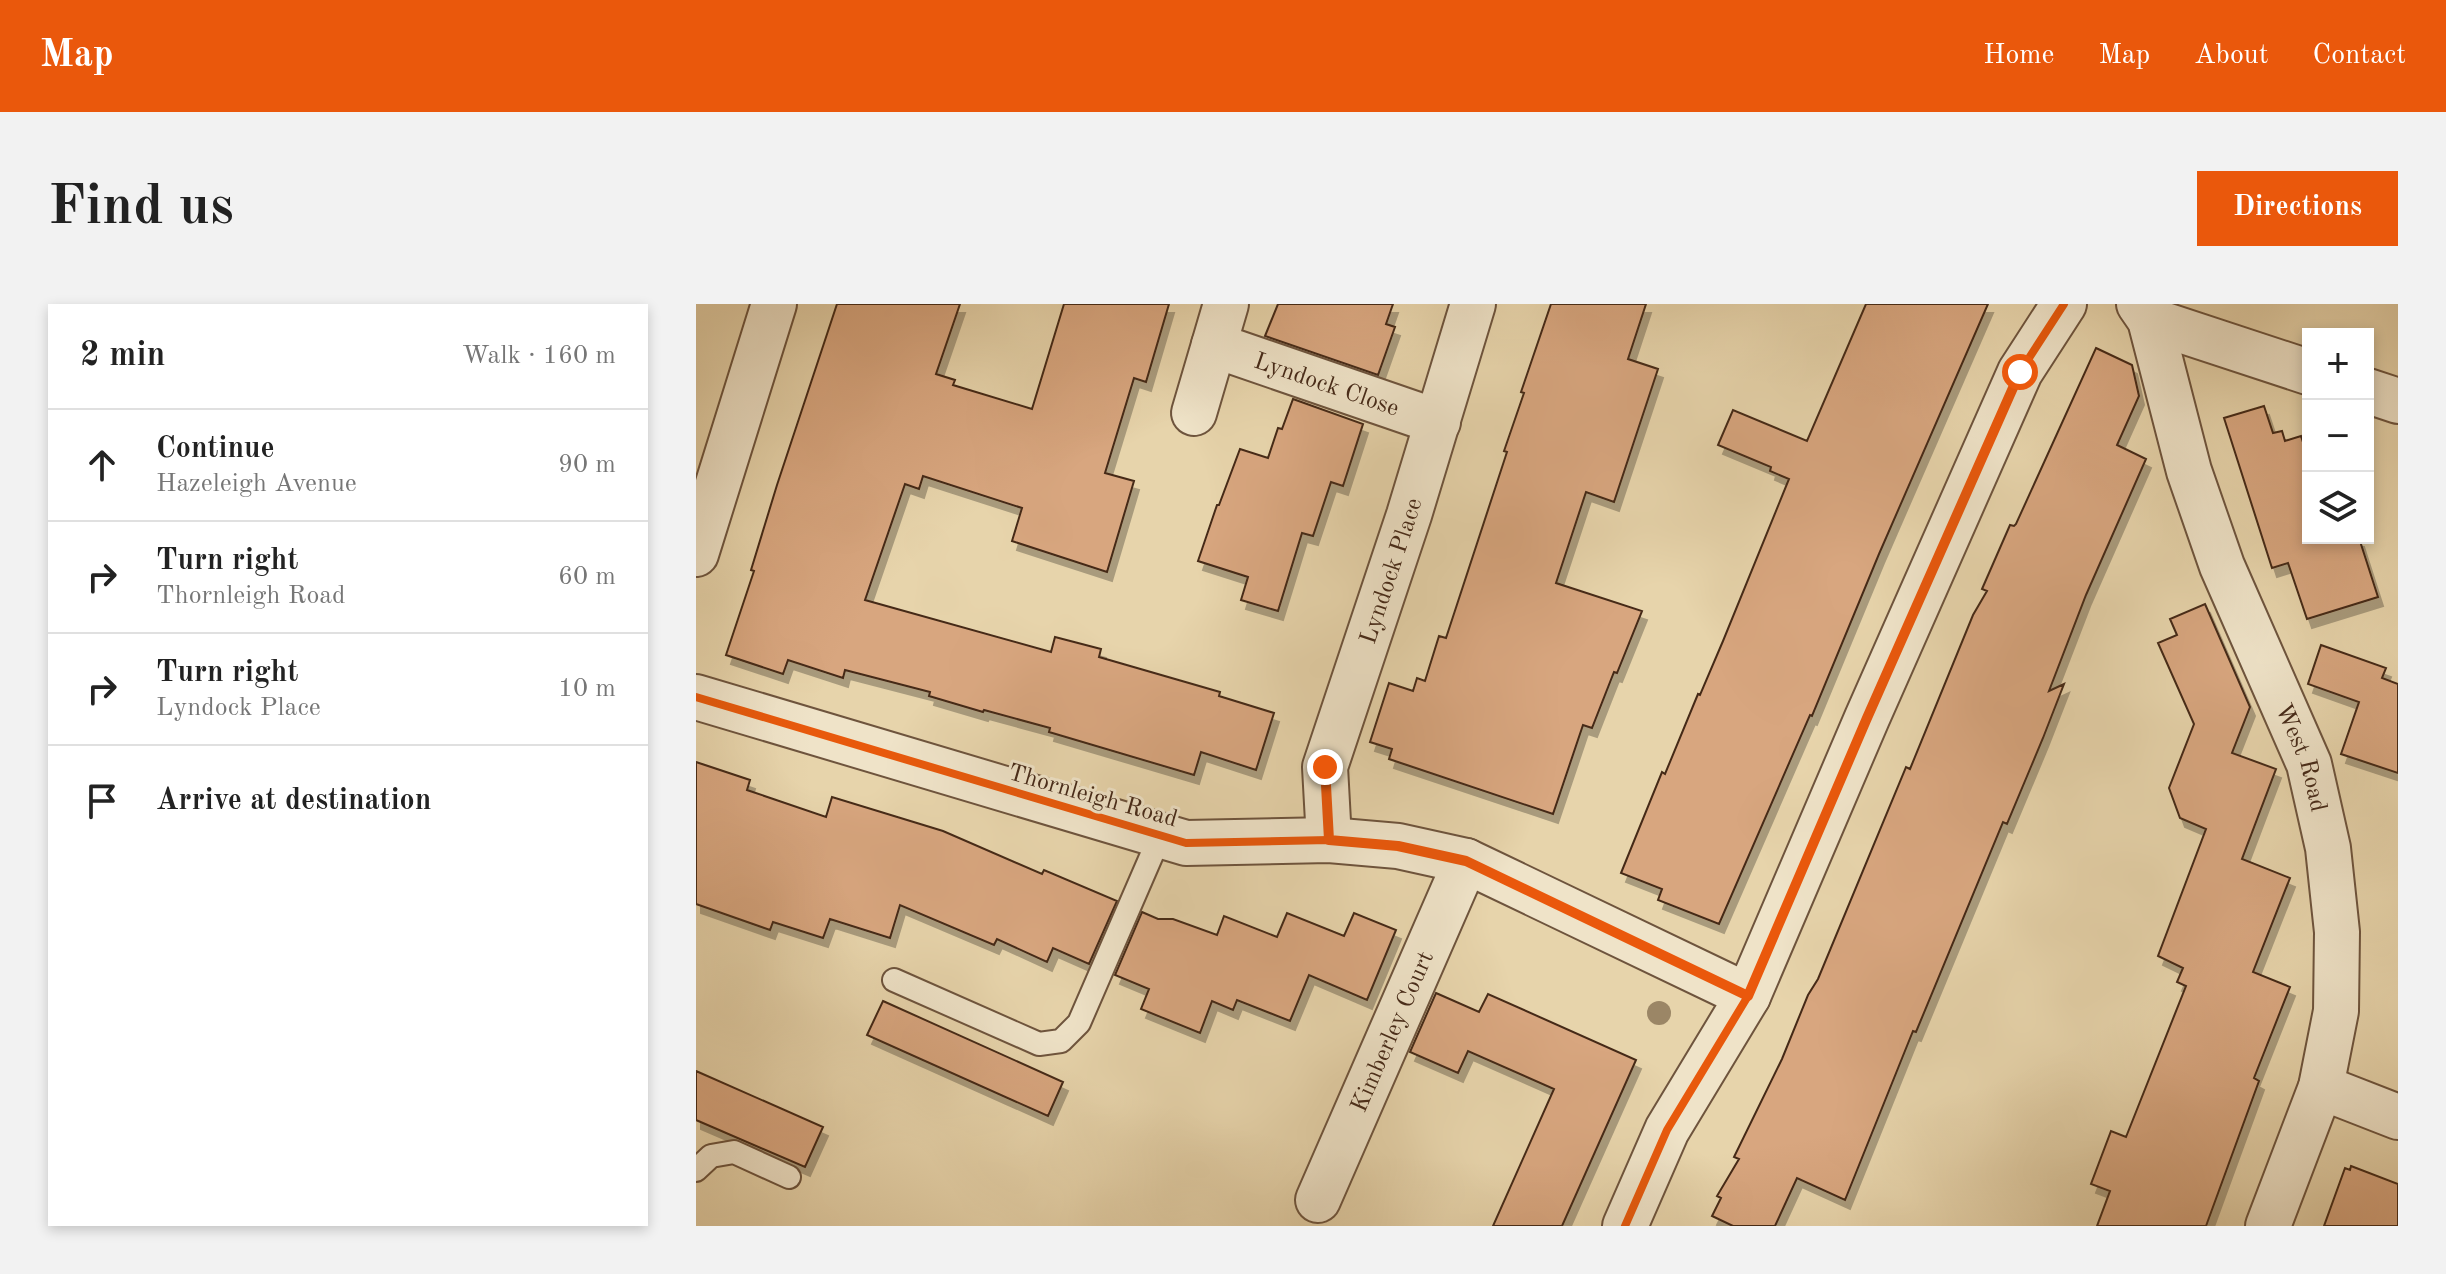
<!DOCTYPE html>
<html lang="en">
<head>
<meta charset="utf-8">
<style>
	body { margin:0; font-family:"Old Standard TT",serif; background:#f2f2f2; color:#222 }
	.controls { position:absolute; right:24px; top:24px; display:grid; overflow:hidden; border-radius:0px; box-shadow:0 4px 12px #0003 }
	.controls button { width:72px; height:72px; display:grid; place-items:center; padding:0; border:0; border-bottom:2px solid #e0e0e0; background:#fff; color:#222; font:40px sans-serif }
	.stop { position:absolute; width:24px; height:24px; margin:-18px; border:6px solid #ea580c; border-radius:50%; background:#fff }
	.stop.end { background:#ea580c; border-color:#fff; box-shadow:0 2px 8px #0008 }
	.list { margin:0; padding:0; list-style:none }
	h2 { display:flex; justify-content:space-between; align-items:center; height:104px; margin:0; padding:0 32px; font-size:34px }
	h2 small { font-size:26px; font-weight:400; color:#767676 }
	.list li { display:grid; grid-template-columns:52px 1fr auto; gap:24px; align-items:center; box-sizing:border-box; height:112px; padding:0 32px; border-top:2px solid #e0e0e0 }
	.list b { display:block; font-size:30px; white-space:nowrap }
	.list p { margin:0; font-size:26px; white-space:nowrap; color:#767676 }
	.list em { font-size:26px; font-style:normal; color:#767676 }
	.icon { flex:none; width:44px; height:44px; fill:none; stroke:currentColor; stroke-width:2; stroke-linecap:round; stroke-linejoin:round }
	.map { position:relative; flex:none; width:1702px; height:922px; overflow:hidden; border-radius:0px }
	header { display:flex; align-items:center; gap:48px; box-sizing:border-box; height:112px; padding:0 40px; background:#ea580c; color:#fff }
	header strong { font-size:38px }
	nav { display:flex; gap:44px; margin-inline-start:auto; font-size:28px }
	.intro { display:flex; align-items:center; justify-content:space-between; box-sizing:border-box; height:192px; padding:0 48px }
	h1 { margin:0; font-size:56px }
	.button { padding:20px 36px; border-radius:0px; background:#ea580c; color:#fff; font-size:28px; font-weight:700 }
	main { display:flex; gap:48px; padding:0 48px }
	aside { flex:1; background:#fff; border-radius:0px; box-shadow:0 4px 12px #0003 }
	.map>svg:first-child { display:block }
	.building { fill:#d8a67f; stroke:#452918; stroke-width:2; filter:url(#shadow) }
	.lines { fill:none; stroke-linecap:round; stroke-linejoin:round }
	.service-casing { stroke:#6e543d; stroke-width:26 }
	.minor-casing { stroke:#6e543d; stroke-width:48 }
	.service { stroke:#efe3c8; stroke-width:22 }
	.minor { stroke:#efe3c8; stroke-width:44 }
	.cycleway-casing { stroke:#efe3c8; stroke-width:13 }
	.cycleway { stroke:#e8590c; stroke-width:8 }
	.tree { fill:#9b8666 }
	.route { stroke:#ea580c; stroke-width:10 }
	.labels { text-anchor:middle; stroke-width:6; stroke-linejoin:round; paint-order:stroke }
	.street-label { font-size:24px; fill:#452918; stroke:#efe3c8 }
</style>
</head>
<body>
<header>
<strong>Map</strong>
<nav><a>Home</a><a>Map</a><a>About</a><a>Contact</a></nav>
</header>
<div class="intro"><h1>Find us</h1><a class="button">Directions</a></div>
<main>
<aside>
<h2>2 min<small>Walk · 160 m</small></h2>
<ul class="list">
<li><svg class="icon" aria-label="ahead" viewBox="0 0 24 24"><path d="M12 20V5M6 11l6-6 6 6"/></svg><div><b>Continue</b><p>Hazeleigh Avenue</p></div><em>90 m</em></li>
<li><svg class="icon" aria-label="right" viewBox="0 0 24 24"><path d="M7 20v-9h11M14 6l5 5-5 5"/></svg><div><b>Turn right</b><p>Thornleigh Road</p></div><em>60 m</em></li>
<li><svg class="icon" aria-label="right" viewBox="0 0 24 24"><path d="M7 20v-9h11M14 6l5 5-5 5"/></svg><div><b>Turn right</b><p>Lyndock Place</p></div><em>10 m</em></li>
<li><svg class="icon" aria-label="arrive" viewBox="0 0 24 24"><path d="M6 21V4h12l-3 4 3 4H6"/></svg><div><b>Arrive at destination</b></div></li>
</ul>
</aside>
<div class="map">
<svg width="1702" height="922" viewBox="0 0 1702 922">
	<defs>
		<filter id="shadow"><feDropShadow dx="5" dy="9" stdDeviation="0" flood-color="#0004"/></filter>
	</defs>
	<rect width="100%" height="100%" fill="#e7d4ab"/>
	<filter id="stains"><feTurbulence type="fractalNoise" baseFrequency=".0025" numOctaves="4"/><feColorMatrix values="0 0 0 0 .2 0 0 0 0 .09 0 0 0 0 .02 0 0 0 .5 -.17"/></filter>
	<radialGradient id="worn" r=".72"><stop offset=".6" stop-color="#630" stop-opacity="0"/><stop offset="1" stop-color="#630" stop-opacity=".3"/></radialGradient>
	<!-- building -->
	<path class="building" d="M141,0H264L240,70L259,76L257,81L336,105L368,0H473L450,78L438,74L409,169L438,177L411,268L316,237L326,204L227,172L223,185L209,180L169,296L355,348L359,333L405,345L403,353L524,388L523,392L578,409L560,466L505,448L498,471L353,428L354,424L288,406L287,408L233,392L234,388L149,366L147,374L92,356L87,370L30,351L58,267L55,266L81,181Z
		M582,0H697L690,20L699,23L682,71L569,32Z
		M855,0H950L932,55L962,65L918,198L890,188L860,279L946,307L921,369L918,368L896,424L887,421L857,510L693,455L696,445L674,438L693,379L717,387L721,374L729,377L743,332L750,334L811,148L808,147L828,89L825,88Z
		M1170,0H1292L1183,250L1116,412L1114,411L1023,620L962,596L966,585L925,569L966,468L969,470L1002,390L1004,391L1027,337L1093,175L1074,167L1075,163L1022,141L1037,106L1111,137Z
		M1400,44L1436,61L1443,92L1421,141L1450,155L1390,291L1353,387L1368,380L1347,434L1311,520L1307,518L1220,728L1217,727L1149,896L1101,874L1079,922H1037L1016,912L1025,894L1021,892L1043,855L1038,853L1086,755L1112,691L1122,675L1210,463L1214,465L1277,311L1291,287L1286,285L1314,221L1318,222L1320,220Z
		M597,95L667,120L647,182L635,178L617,232L606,229L582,307L545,296L552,273L502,257L521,201H523L544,145L572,154L582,124L586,125Z
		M1568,102L1577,129L1586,127L1589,137L1605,132L1612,154V234H1663L1682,293L1611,315L1592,259L1576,264L1528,114Z
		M1509,300L1554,403L1536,449L1580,465L1546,555L1594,574L1557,668L1594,683L1558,774L1563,777L1510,922H1401L1414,887L1395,880L1415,827L1430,833L1490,682L1481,678L1487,664L1462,652L1510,525L1484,514L1473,484L1498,420L1462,339L1481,331L1474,315Z
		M1625,341L1690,364L1686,374L1702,380V469L1645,450L1663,398L1612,380Z
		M0,458L54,476L51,486L130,513L136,493L247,527L346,570L348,566L421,597L393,660L357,644L351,658L301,635L298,641L204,601L194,634L134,615L127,634L77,618L74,626L0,600Z
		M446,608L462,615H477L521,631L528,612L581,633L591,609L648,632L658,609L700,626L671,696L613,671L594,717L541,696L537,706L516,697L504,729L445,705L453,685L419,671Z
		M740,689L783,708L792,690L940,756L866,922H797L858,785L772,747L762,769L714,748Z
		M187,697L367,778L352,812L171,731Z
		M0,767L127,823L109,863L0,816Z
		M1655,862L1702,880V922H1628L1649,864L1654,866Z"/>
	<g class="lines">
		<defs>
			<path id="service" d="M198,676L343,740L365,737L383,719L464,532
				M0,866L15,852L38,848L93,873"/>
			<g id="minor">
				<path id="s1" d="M530,0L518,41L742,118"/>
				<path id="s2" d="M1443,0L1454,16L1493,167L1526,262L1613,460L1632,544L1641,628L1640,707L1625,783L1572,922"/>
				<path d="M1454,16L1612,68"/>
				<path d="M1672,87L1702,97"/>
				<path d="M498,109L518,41"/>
				<path d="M0,250L78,0"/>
				<path d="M0,393L490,539L633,536L702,542L770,557L1052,692"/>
				<path id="s3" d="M633,536L629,463L713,211L777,0"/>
				<path d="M1625,783L1702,813"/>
				<path id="s4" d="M622,896L770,557"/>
				<path d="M929,922L971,826L1052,692L1171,414L1324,68L1368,0"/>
			</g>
		</defs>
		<!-- service casing -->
		<use href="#service" class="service-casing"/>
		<!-- minor casing -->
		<use href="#minor" class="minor-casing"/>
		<!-- service -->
		<use href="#service" class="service"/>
		<!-- minor -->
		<use href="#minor" class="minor"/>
		<defs>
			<path id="cycleway" d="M0,393L490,539L633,536L702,542L770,557L1052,692
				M929,922L971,826L1052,692L1171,414L1324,68L1368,0"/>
		</defs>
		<!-- cycleway casing -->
		<use href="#cycleway" class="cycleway-casing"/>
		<!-- cycleway -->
		<use href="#cycleway" class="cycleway"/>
	</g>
	<!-- trees -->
	<circle class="tree" cx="963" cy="709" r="12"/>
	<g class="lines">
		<!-- route -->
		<path class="route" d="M629,463L633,536L702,542L770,557L1052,692L1171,414L1324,68"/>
	</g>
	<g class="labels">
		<!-- street labels -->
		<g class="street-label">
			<text dy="8" stroke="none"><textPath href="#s1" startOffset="162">Lyndock Close</textPath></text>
			<text dy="8" stroke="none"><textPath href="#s3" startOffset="280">Lyndock Place</textPath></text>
			<text dy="8" stroke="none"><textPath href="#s2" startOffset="484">West Road</textPath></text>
			<text transform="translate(397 491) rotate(16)" y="8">Thornleigh Road</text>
			<text dy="8" stroke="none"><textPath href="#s4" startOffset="184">Kimberley Court</textPath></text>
		</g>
	</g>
	<rect width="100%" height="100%" filter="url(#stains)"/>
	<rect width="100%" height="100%" fill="url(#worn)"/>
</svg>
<div class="controls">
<button>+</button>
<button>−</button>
<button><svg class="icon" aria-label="layers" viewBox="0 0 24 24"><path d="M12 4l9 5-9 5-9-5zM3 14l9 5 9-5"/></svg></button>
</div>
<div class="stop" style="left:1324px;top:68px"></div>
<div class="stop end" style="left:629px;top:463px"></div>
</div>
</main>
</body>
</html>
